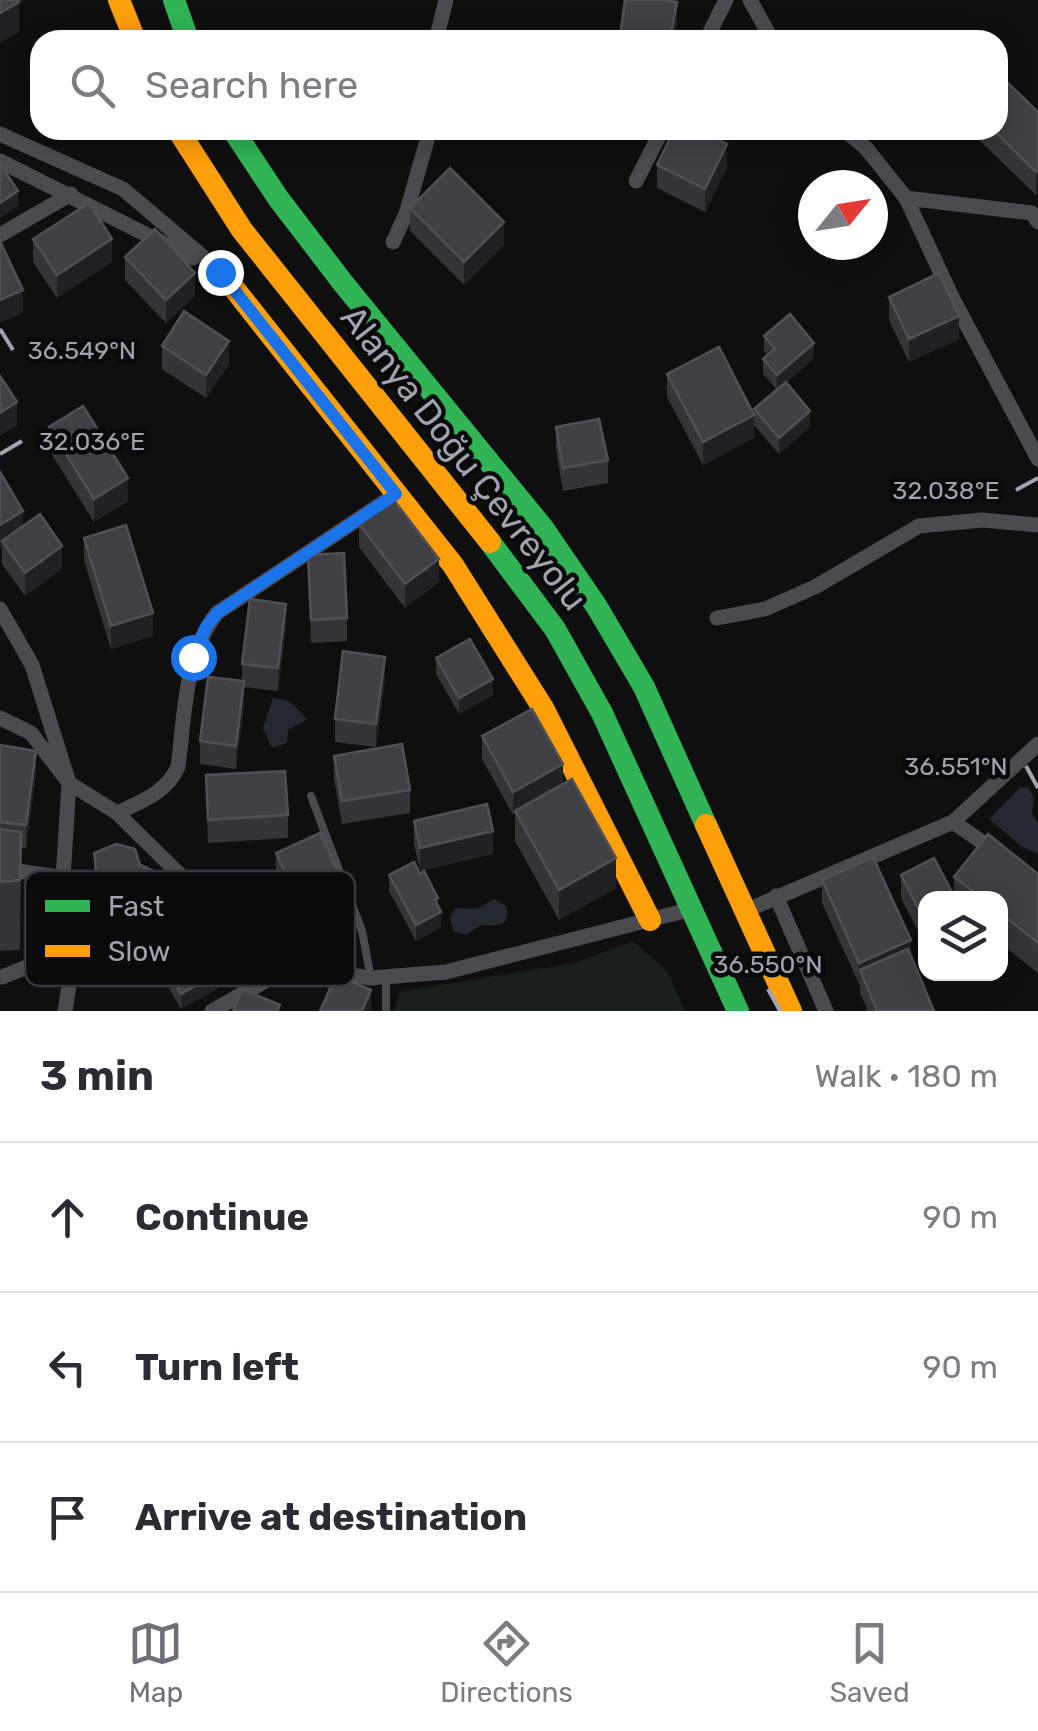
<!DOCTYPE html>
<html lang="en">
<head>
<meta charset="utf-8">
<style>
	body { margin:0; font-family:Rubik,sans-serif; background:#f7f7f7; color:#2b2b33 }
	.controls { position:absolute; right:30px; bottom:30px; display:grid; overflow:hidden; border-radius:20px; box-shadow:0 5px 25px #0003 }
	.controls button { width:90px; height:90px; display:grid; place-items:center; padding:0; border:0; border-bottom:2px solid #e1e1e2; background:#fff; color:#2b2b33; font:50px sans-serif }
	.compass { position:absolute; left:798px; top:170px; width:90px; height:90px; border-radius:50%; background:#fff; box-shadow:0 5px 25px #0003; rotate:60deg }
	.stop { position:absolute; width:30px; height:30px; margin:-22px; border:8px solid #1a73e8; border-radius:50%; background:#fff }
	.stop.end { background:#1a73e8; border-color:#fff; box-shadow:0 2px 10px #0008 }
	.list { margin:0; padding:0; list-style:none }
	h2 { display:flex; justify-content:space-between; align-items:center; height:130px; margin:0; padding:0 40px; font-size:42px }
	h2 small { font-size:32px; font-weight:400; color:#7c7c81 }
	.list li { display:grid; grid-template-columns:65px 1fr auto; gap:30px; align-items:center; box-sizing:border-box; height:150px; padding:0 40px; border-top:2px solid #e1e1e2 }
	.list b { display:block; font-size:38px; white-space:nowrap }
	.list em { font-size:32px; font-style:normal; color:#7c7c81 }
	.icon { flex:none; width:55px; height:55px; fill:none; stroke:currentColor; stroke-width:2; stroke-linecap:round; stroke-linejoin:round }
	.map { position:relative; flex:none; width:1038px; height:1011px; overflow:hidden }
	.search { position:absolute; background:#fff; box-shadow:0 5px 25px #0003; left:30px; right:30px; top:30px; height:110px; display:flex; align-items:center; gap:25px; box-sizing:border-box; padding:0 35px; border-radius:30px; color:#7c7c81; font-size:38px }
	.sheet { height:580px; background:#fff }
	nav { display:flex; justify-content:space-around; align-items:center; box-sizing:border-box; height:140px; border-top:2px solid #e1e1e2; background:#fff; font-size:28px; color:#7c7c81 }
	nav a { display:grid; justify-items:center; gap:5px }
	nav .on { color:#6d6f79 }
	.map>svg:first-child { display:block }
	.green { fill:#19201b }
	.water { fill:#242830 }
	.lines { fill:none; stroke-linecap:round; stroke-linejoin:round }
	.lane { stroke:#4a4a4f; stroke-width:8 }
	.street { stroke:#4a4a4f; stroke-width:15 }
	.fast { stroke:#30b455; stroke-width:22 }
	.slow { stroke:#ff9f0a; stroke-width:22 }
	.wall { fill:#353538 }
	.shaded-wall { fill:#212123 }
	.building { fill:#414145; stroke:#505056; stroke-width:2.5 }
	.route { stroke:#1a73e8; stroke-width:12 }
	.ticks { fill:none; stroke:#a0a3b1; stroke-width:4 }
	.labels { text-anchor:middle; stroke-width:9; stroke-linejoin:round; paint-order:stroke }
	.street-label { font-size:35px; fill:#a0a3b1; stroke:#0a0a0b }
	.key { fill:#0a0a0b; stroke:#37383d; stroke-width:2.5 }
	.key-label { font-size:28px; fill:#a0a3b1 }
	.ticks-label { font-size:25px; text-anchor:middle; fill:#a0a3b1; stroke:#0a0a0b; stroke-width:9; stroke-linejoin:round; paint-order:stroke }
</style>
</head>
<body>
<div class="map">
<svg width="1038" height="1011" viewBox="0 0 1038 1011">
	<rect width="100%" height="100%" fill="#0f0f10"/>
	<!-- green -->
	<path class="green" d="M633,941L667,971L685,1011H394L399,992L574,963Z"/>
	<!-- water -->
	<path class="water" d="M273,697L291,702L307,719L288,730L287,743L272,748L263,728Z
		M1028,787L1034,798L1032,813L1038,823V854L1021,846L989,819L1020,788Z
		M494,899L506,906C512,928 495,926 481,925L466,935L453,931L450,917L456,908L477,909Z"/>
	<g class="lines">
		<!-- lane -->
		<path class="lane" d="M311,796L362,931L371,978
			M386,977V1011"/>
		<!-- street -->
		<path class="street" d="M750,0L772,40
			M436,40L446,0
			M706,40L726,0
			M844,130L866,148L906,198L952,297L1038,459
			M0,134L123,189L221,272
			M0,161L193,258
			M636,181L662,130
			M906,198L1032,213L1038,222
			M0,235L71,194
			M393,242L406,214L430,130
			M0,609L32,665L69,783L63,878L77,935L65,1011
			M717,618L765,609L815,587L919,526L982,520L1038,525
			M0,718L31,733L69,783L117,813L267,960L290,967L371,978L446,972L692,909
			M117,813C142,801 166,793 178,767C185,715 184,655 217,613L396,494
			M953,822L998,853
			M0,868L63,878
			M776,896L826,1011
			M745,911L953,822L1038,744
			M2,977L44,960L76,953
			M212,1011L290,967"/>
		<!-- fast -->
		<path class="fast" d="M174,0L188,40
			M233,130L278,198L343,283L543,528L597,607L644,687L706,825
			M490,542L555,629L602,713L738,1011"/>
		<!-- slow -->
		<path class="slow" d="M119,0L135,40
			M178,130L242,230L490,542
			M221,272L453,565L543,708L650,920
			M706,825L791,1011"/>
	</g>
	<!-- wall -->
	<path class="wall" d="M1038,112V193L1036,195L976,137V130H998Z
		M657,165L727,167L705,212L657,188Z
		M410,208L504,245L464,285L410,231Z
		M33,239L112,262L57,298L33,262Z
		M125,257L195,296L166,323L125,280Z
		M889,297L959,339L909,362L889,320Z
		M764,336L814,358L786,383L810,427L779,454L754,425V438L703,465L667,397V374L754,414V409L777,390L763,374V359L767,355L764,351Z
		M162,346L229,364L206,398L162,369Z
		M49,427L128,501L94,522L49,450Z
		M556,427L608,460V483L563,491L556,450Z
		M0,472L23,526L62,569L25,596L2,564Z
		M359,524L439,582L405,608L359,547Z
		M84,538L153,636L111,649L84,561Z
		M308,555L347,618V641L311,643Z
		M286,627L278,691L244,687V704L236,769L200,764V741L242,681V664Z
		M436,658L493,695L459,714L436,674Z
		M385,680L376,747L335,742V719Z
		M482,736L563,784L616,888L559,920L515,841V814L513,815L482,759Z
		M0,745L36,774L26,848H21L20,950L0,951Z
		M334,756L410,790V813L342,824L334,779Z
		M206,775L288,815V838L208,843Z
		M414,821L493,854L420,871L414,844Z
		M94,853L158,916L140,940L103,944L94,876Z
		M276,853L351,923L308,943L276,876Z
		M1038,874V973L1000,943V898H926V946L901,898V875L954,896V877Z
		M389,875L438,907L441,927L416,941L389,891Z
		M822,880L911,956L934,1011H868L860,993V986L822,903Z
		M163,962L217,989L181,1009L163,978Z"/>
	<!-- shaded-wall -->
	<path class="shaded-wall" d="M12,0H25L19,3V32L0,43V13Z
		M677,2V25L674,40H670Z
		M727,144V167L705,212V189Z
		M1038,170V193L1036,195V172Z
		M18,191V206L0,218V203Z
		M504,222V245L464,285V262Z
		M112,239V262L57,298V275Z
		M195,273V296L166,323V300Z
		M23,290V313L0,323V300Z
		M959,316V339L909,362V339Z
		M229,341V364L206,398V375Z
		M814,343V358L777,390V375Z
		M17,402V425L0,436V413Z
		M810,411V427L779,454V438Z
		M754,415V438L703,465V442Z
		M128,478V501L94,522V499Z
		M23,511V534L2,541V547L0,548V525Z
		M62,546V569L25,596V573Z
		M439,559V582L405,608V584Z
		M286,604V627L278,691V668Z
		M153,613V636L111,649V626Z
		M385,657V680L376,747V724Z
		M493,679V695L459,714V698Z
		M244,681V704L236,769V746Z
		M36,751V774L26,848V825Z
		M563,764V787L513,815V792Z
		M493,831V854L420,871V848Z
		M21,832V902L20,950V880Z
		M616,858V888L559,920V890Z
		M158,893V916L140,940V917Z
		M438,898V913L441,912V927L416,941V925L435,900Z
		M351,900V923L308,943V920Z
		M911,940V963L860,970L859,986V963Z
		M217,973V989L181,1009V994Z
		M371,990V1011H362Z"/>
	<!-- building -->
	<path class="building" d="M0,0H18L19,2L0,13Z
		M625,0H663L677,2L670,40H642L620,36Z
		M1007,82L1038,112V170L1036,172L993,130H998V92Z
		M674,130H699L727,144L705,189L657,165Z
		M0,164L18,191L0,203Z
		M450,168L504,222L464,262L410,208Z
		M89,203L112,239L57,275L33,239Z
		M155,229L195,273L166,300L125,257Z
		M0,241L23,290L0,300Z
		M939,273L959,316L909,339L889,297Z
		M184,311L229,341L206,375L162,346Z
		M790,314L814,343L777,375L763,359L775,349L764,336Z
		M719,347L754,415L703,442L667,374Z
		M0,376L17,402L0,413Z
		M786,382L810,411L779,438L754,409Z
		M83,406L128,478L94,499L49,427Z
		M599,419L608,460L563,468L556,427Z
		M0,472L23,511L0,525Z
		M393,499L439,559L405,584L359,524Z
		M40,514L62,546L25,573L2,541Z
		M126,525L153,613L111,626L84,538Z
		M344,553L347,618L311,620L308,555Z
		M250,599L286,604L278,668L242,664Z
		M470,639L493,679L459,698L436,658Z
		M343,651L385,657L376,724L335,719Z
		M208,677L244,681L236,746L200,741Z
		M532,709L563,764L513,792L482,736Z
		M402,744L410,790L342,801L334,756Z
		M0,745L36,751L26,825L0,822Z
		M285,771L288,815L208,820L206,775Z
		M572,779L616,858L559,890L515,811Z
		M487,804L493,831L420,848L414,821Z
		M0,829L21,832L20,880L0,882Z
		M320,833L351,900L308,920L276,853Z
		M988,834L1038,874V943L1000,913V898H982L954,877Z
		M116,844L135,849L140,865L156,872L158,893L140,917L103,921L94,853Z
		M873,857L911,940L859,963L822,880Z
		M934,858L955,898H926V923L901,875Z
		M414,862L420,874L424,871L438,898L435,900L441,912L416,925L389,875Z
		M199,942L217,973L181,994L163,962Z
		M908,949L934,1011H877L860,970Z
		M336,975L371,990L362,1011H320Z
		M242,989L280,1005L277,1011H233Z"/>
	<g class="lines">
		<!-- route -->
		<path class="route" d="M193,657L206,627L217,613L396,494L220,272"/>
	</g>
	<!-- ticks -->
	<path class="ticks" d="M0,329L13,350M0,454L22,441M1016,490L1038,478M1026,766L1038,788M768,989L780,1011"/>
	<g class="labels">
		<!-- street labels -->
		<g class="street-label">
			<text transform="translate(464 458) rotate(52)" y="12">Alanya Doğu Çevreyolu</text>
		</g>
	</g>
	<!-- legend -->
	<rect x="25" y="871" width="330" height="115" rx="15" class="key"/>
	<rect x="45" y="900" width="45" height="12" fill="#30b455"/>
	<rect x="45" y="945" width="45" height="12" fill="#ff9f0a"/>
	<g class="key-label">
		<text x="108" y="916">Fast</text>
		<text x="108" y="961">Slow</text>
	</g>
	<g class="ticks-label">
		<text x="82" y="359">36.549°N</text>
		<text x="92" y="450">32.036°E</text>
		<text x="946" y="499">32.038°E</text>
		<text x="956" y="775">36.551°N</text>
		<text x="768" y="973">36.550°N</text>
	</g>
</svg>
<div class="controls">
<button><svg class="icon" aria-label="layers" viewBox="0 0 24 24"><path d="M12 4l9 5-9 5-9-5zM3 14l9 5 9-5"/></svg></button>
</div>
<svg class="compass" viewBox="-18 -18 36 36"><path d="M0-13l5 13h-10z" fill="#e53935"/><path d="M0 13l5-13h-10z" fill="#7c7c81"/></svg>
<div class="stop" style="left:193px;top:657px"></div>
<div class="stop end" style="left:220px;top:272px"></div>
<div class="search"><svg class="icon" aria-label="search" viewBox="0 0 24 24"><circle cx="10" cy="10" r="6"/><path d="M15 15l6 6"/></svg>Search here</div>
</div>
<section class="sheet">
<h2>3 min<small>Walk · 180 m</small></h2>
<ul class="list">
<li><svg class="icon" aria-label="ahead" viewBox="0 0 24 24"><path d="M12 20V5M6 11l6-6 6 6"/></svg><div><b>Continue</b></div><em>90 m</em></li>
<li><svg class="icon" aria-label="left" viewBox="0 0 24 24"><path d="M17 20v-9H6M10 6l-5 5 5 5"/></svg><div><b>Turn left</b></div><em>90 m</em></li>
<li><svg class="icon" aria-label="arrive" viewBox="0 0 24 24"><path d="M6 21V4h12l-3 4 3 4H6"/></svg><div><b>Arrive at destination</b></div></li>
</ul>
</section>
<nav>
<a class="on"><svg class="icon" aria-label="map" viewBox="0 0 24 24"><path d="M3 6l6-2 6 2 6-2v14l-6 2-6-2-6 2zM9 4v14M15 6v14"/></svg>Map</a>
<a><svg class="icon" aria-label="directions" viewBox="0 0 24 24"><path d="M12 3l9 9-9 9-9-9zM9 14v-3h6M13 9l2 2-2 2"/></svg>Directions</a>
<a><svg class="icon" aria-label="saved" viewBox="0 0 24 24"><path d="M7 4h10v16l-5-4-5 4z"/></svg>Saved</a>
</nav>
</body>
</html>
